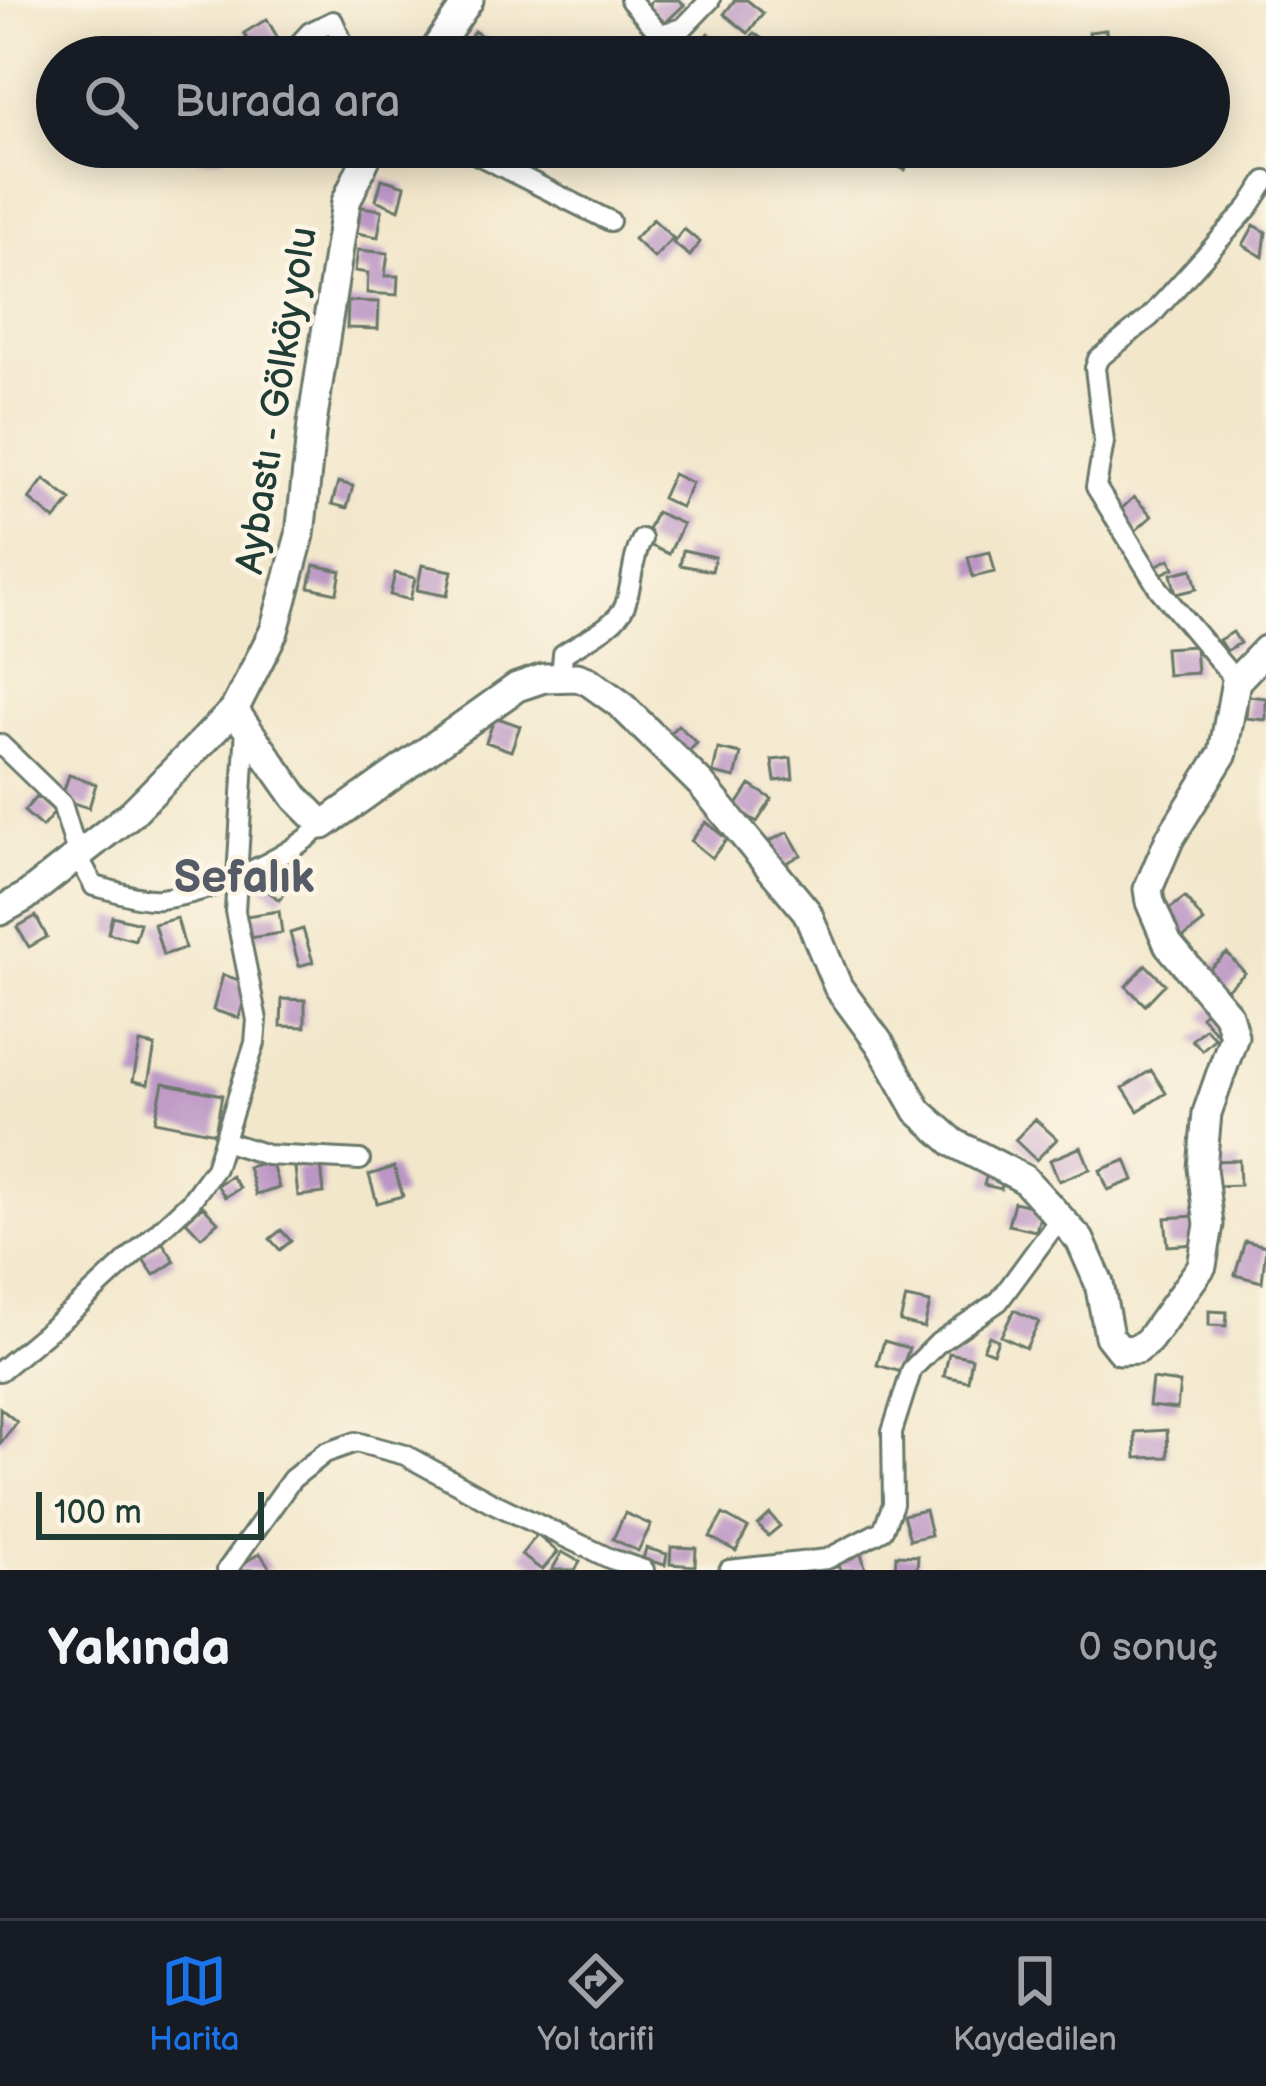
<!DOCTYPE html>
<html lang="tr">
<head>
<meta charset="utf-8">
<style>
	body { margin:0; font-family:"Balsamiq Sans",sans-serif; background:#20242c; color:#f1f3f6 }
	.scale { position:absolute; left:36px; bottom:30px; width:228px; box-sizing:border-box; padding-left:12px; border:6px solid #1f3d34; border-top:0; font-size:33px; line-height:42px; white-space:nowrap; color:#1f3d34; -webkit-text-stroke:9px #fcf5e5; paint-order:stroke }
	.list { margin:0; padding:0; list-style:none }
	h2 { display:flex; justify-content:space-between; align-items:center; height:156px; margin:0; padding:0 48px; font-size:51px }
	h2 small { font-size:39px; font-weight:400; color:#9ea1a6 }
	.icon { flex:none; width:66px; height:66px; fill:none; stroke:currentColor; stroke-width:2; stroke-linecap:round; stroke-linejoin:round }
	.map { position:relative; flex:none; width:1266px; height:1570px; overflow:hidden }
	.search { position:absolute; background:#171b24; box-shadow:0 6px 30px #0003; left:36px; right:36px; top:36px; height:132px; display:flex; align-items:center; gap:30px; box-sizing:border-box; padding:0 42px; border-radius:66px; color:#9ea1a6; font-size:45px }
	.sheet { height:348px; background:#171b24 }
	nav { display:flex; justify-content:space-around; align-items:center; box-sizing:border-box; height:168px; border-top:3px solid #363941; background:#171b24; font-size:33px; color:#9ea1a6 }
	nav a { display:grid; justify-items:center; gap:6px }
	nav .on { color:#1a73e8 }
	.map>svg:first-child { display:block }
	.building { fill:#bb95c5 }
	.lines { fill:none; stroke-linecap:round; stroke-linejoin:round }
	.street-casing { stroke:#697869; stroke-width:24 }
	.secondary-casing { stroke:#697869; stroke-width:33 }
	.street { stroke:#fff; stroke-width:18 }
	.secondary { stroke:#fff; stroke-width:27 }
	.labels { text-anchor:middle; stroke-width:9; stroke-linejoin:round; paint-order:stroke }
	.street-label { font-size:39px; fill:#1f3d34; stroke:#fcf5e5 }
	.quarter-label { font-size:45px; font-weight:bold; fill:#565c67; stroke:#fcf5e5 }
</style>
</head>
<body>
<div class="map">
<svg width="1266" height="1570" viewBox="0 0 1266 1570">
	<rect width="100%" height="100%" fill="#fcf5e5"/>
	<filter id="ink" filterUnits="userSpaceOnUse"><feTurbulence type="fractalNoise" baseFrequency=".00833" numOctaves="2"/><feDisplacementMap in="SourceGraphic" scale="24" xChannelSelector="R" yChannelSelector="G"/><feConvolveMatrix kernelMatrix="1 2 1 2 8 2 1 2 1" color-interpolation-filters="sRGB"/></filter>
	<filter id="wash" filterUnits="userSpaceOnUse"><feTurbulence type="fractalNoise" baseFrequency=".004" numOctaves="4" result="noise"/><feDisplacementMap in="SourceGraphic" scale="48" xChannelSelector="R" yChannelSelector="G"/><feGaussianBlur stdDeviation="2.7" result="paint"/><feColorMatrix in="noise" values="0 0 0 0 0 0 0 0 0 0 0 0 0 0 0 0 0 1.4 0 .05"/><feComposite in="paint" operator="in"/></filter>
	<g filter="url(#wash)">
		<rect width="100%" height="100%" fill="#f2e7cb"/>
		<g id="blocks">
			<!-- building -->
			<path class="building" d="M653,0H679L684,5L665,23L647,5Z
				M735,0H747L763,13L748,33L724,14Z
				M267,19L280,42L256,55L244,33Z
				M318,27L331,49L317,57H307L297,40Z
				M1106,30L1108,45L1091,47L1089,32Z
				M474,31L494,44L486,57L460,54Z
				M708,33L729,50L723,57H697L692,53Z
				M754,33L774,47L767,57H748L741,52Z
				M1118,39L1143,43L1140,57H1115Z
				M947,49V57H922V51Z
				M198,147H222L223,157L199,159Z
				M881,147H912L915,148L905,170L877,157Z
				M382,179L405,186L399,210L376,200Z
				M361,207L382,210L378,237L357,233Z
				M653,219L673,238L654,258L634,239Z
				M1254,225L1266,232L1263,257L1243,245Z
				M684,229L700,242L690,256L673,243Z
				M358,250L388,253L385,276H398L397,295L367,293L368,273L355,271Z
				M348,301L379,302L378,329L347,328Z
				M673,474L692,483L681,507L662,498Z
				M44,479L71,500L55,520L29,499Z
				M338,482L353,486L347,508L332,504Z
				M1134,497L1152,516L1134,532L1117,513Z
				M656,512L683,524L669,554L643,542Z
				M683,550L715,557L712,571L680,565Z
				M990,552L995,572L973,577L968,557Z
				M1170,559L1174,568L1159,575L1155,566Z
				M314,565L341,571L337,593L309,587Z
				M422,565L452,571L447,596L417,590Z
				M1192,569L1197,589L1176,594L1171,574Z
				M395,573L415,578L410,600L390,595Z
				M1233,632L1240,643L1226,651L1219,640Z
				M1195,646L1197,673L1167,675L1165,648Z
				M1248,696L1266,698V720L1246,718Z
				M495,717L520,726L511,751L486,742Z
				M678,725L697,743L687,753L668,735Z
				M718,749L741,754L735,778L713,773Z
				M791,758L793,779L775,781L772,760Z
				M69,775L96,784L89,808L61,799Z
				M750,785L772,799L757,822L735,808Z
				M37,796L55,812L42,827L24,811Z
				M706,822L727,839L712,858L691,841Z
				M788,832L801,855L783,865L770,841Z
				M270,877L287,891L279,900L262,886Z
				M1185,897L1204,922L1183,938L1164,913Z
				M279,911L282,933L249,938L246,916Z
				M36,916L47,937L29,947L17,927Z
				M112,916L140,923L135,940L108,933Z
				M177,918L185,948L163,955L154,924Z
				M303,929L313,962L299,966L290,933Z
				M1227,953L1245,973L1225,991L1206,972Z
				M1146,965L1165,984L1145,1005L1126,986Z
				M223,975L249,983L239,1018L213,1010Z
				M282,999L305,1000V1027L281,1026Z
				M1212,1006L1228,1025L1217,1034L1201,1016Z
				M1205,1028L1215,1038L1202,1050L1192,1040Z
				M140,1043L155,1046L148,1084L133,1081Z
				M1151,1070L1166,1093L1138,1111L1123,1088Z
				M163,1083L222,1095L215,1133L155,1121Z
				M1035,1119L1057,1139L1036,1160L1015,1140Z
				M1081,1147L1090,1169L1059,1181L1050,1160Z
				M1126,1160L1134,1180L1108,1190L1100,1170Z
				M1239,1160L1240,1185L1216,1186L1214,1161Z
				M271,1161L279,1188L256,1195L248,1167Z
				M321,1165L324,1193L298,1196L295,1168Z
				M394,1167L403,1196L377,1203L369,1175Z
				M989,1167L1006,1171L1001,1189L984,1185Z
				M231,1176L240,1188L225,1197L217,1185Z
				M1014,1202L1042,1209L1036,1231L1008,1225Z
				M203,1206L218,1222L201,1237L186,1221Z
				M1194,1216L1196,1244L1168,1246L1165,1218Z
				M281,1230L291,1241L280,1250L270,1239Z
				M1245,1241L1266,1246L1262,1282L1235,1275Z
				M162,1242L175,1261L154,1275L141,1256Z
				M906,1298L930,1303L924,1328L900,1322Z
				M1014,1310L1039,1322L1026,1348L1001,1336Z
				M1209,1311L1227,1312L1226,1326L1209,1325Z
				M989,1336L998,1340L993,1353L983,1349Z
				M884,1341L909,1348L901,1372L877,1365Z
				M949,1353L972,1358L968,1381L944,1376Z
				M1152,1379L1180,1383L1177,1409L1149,1406Z
				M0,1408L17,1422L0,1444Z
				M1167,1430L1168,1457L1136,1458L1135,1432Z
				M925,1510L931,1535L910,1540L903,1515Z
				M625,1513L651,1525L638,1551L613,1539Z
				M723,1514L748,1528L736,1551L710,1537Z
				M770,1514L780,1526L768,1536L758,1525Z
				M537,1535L558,1552L542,1570L521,1555Z
				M671,1547L696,1548L695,1566L670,1564Z
				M646,1548L667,1554L665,1565L643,1559Z
				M562,1552L580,1562L575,1570H552Z
				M260,1553L271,1570H233Z
				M861,1553L866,1570H840L837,1560Z
				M896,1555L918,1556L917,1570H895Z"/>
		</g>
	</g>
	<g filter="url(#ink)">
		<use href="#blocks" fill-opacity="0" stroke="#697869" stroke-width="3"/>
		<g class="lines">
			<defs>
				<path id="street" d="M630,0L660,34L683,28L710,0
					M287,57L310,32L333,21L349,57
					M462,147L610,221
					M561,677L563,654C580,642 617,626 625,605C633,583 631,561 642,539
					M1236,681L1159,589L1096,487L1104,442L1095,368L1098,359L1150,317L1249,207L1266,181
					M0,744L62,804L78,856L94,886C114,890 140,901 160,899C212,893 285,860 323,825
					M224,1141L267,1155L360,1160
					M0,1371L79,1305L190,1202L215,1168L255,1043L257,1020L235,911L246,727
					M227,1570L292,1479L325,1453L356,1442L405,1455L491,1502L611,1559L644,1570
					M729,1570L827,1559L883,1530L893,1504L892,1432L912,1369L938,1343L999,1301L1060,1218"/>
				<path id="secondary" d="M430,57L469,0
					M234,710L296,798L323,825L517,687L544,678L577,677L588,681L620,704L701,784L807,912L838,987L880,1044L918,1111L954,1143L1024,1179L1080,1240L1099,1283L1109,1336L1120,1350L1138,1349L1149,1340L1202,1266L1209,1225L1202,1168L1207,1113L1234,1036L1228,1015L1168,944L1150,902L1148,889L1170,838L1223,753L1236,681L1266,650
					M0,911L25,897L132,813L234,710L274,631L300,535L312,424L346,202L371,147"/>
			</defs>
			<!-- street casing -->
			<use href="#street" class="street-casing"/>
			<!-- secondary casing -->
			<use href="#secondary" class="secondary-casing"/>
			<!-- street -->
			<use href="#street" class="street"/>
			<!-- secondary -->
			<use href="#secondary" class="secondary"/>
		</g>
	</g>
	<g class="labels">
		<!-- street labels -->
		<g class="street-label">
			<text transform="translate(275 400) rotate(-81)" y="14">Aybastı - Gölköy yolu</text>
		</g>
		<!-- quarter labels -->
		<g class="quarter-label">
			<text x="244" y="892">Sefalık</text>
		</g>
	</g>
</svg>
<div class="scale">100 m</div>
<div class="search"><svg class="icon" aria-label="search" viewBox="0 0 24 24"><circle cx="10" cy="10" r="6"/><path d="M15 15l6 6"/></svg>Burada ara</div>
</div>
<section class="sheet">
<h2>Yakında<small>0 sonuç</small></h2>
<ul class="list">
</ul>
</section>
<nav>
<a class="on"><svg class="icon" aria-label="map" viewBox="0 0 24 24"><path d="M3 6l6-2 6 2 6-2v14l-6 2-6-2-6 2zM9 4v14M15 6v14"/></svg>Harita</a>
<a><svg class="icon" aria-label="directions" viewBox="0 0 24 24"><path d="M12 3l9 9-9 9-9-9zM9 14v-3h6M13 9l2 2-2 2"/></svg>Yol tarifi</a>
<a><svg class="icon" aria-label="saved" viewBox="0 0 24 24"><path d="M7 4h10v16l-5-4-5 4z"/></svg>Kaydedilen</a>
</nav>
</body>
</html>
